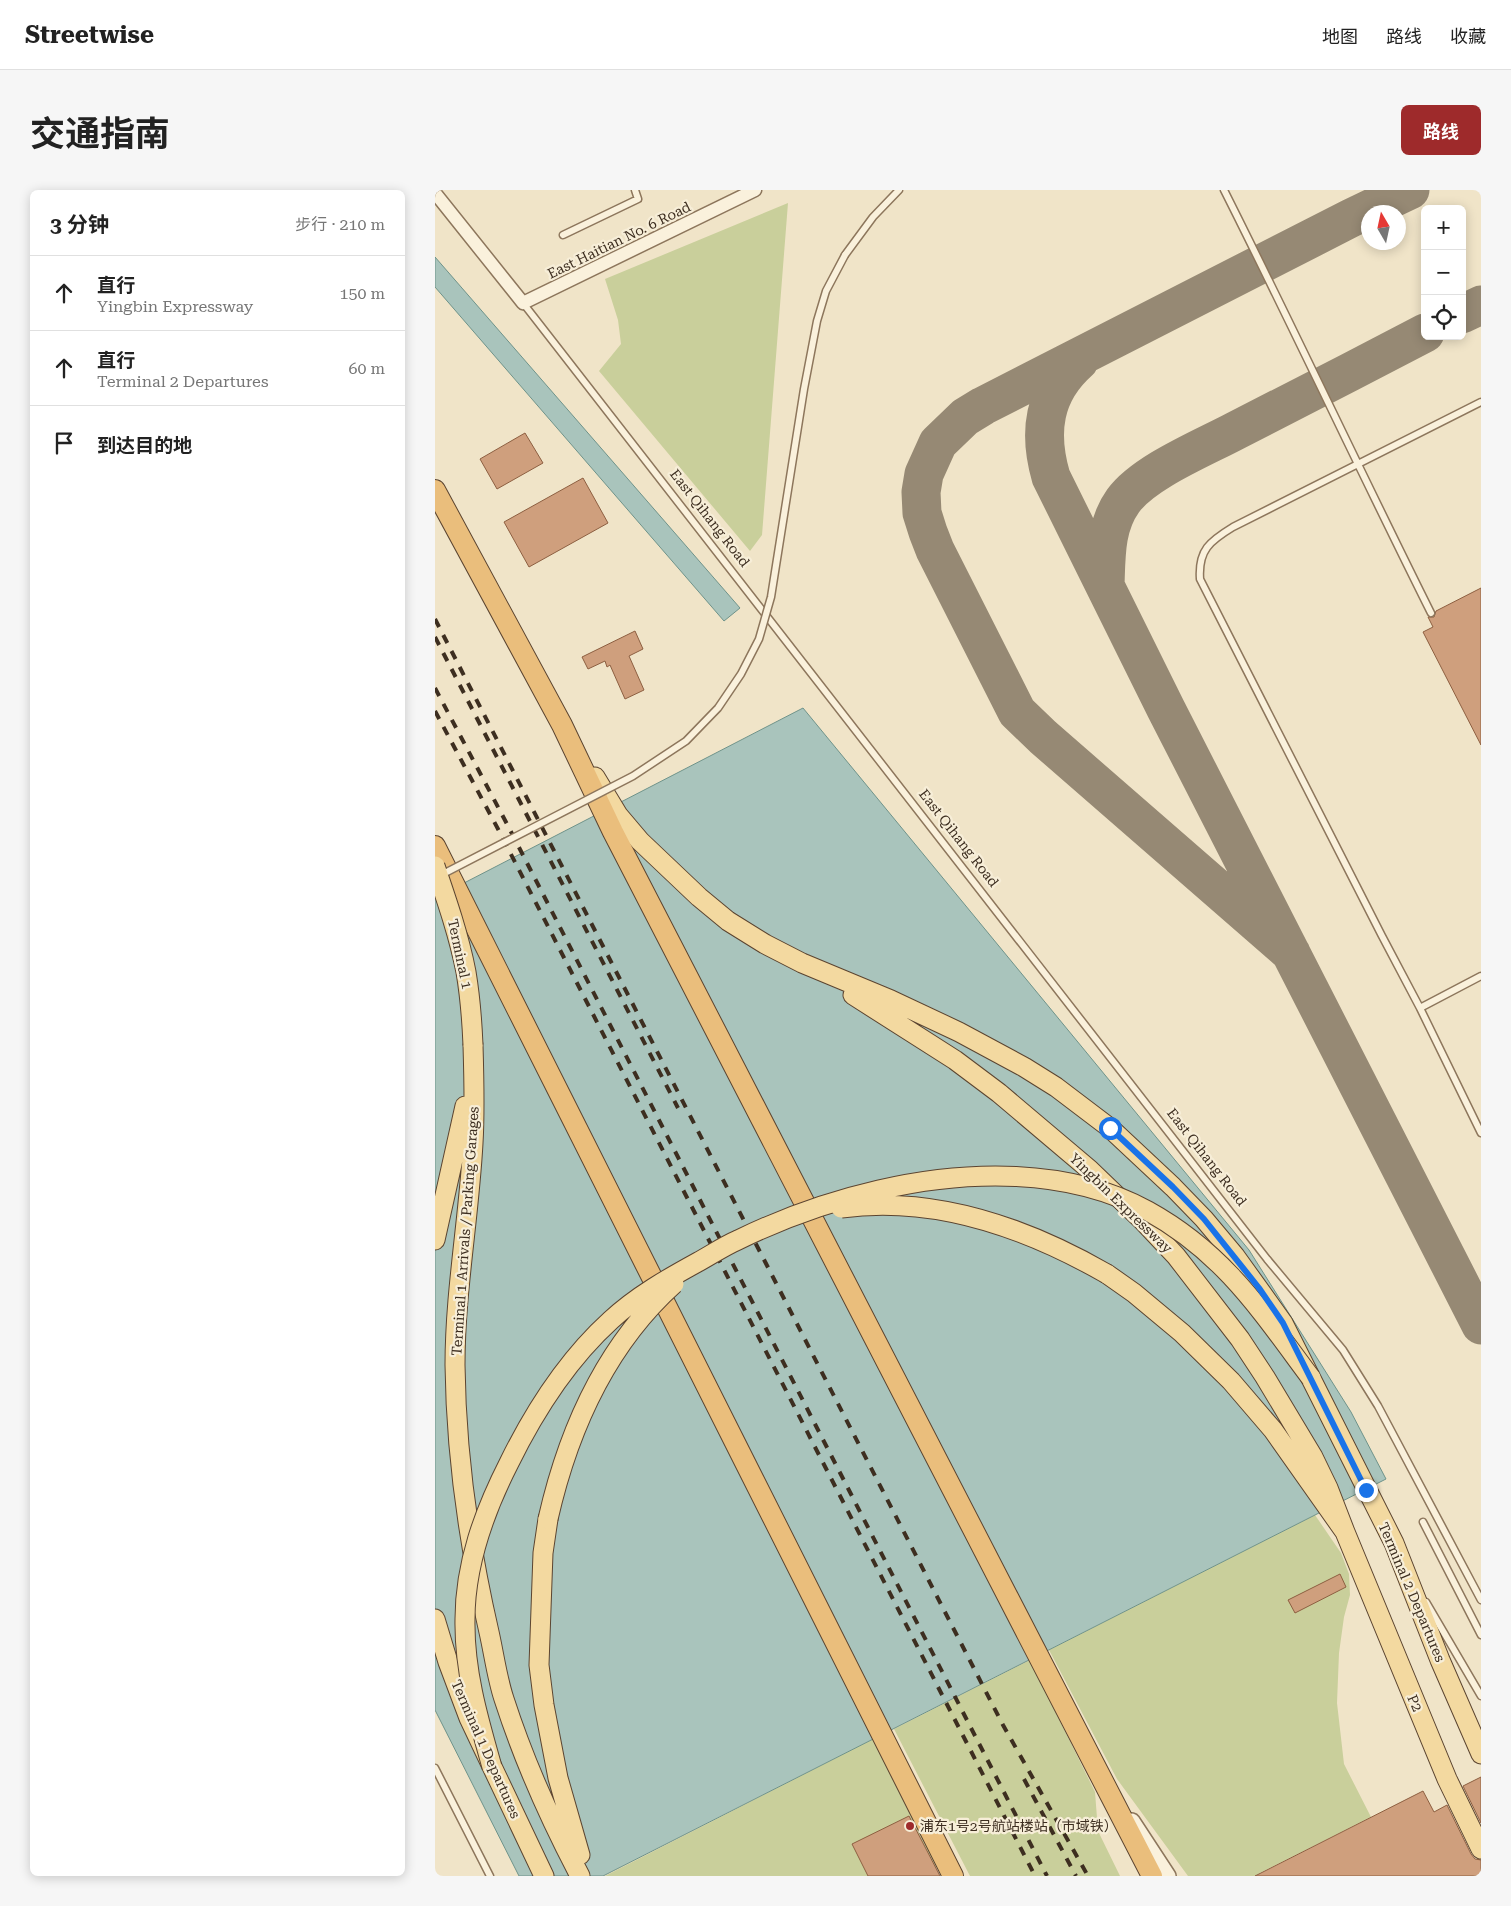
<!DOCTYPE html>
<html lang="zh">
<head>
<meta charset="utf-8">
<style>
	body { margin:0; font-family:"Roboto Serif","Noto Sans SC",serif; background:#f6f6f6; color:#222 }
	.controls { position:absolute; right:15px; top:15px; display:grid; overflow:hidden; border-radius:8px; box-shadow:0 2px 12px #0003 }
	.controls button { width:45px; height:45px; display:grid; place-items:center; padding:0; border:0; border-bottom:1px solid #e0e0e0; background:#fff; color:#222; font:25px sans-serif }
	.compass { position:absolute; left:926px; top:15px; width:45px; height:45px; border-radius:50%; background:#fff; box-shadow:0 2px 12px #0003; rotate:351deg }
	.stop { position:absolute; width:15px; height:15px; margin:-11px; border:4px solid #1a73e8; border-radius:50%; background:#fff }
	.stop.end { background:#1a73e8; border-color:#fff; box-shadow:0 1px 5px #0008 }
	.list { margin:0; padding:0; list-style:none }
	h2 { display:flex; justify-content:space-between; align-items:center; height:65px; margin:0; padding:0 20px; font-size:21px }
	h2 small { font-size:16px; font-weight:400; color:#767676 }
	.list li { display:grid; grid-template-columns:32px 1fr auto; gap:15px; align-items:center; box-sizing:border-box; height:75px; padding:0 20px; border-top:1px solid #e0e0e0 }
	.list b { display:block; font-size:19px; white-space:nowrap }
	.list p { margin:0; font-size:16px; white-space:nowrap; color:#767676 }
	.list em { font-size:16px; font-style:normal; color:#767676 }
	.icon { flex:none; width:28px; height:28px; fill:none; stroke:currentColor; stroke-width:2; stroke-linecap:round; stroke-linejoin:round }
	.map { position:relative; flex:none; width:1046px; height:1686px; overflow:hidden; border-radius:8px }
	header { display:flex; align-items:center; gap:30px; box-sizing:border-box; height:70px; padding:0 25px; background:#fff; border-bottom:1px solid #e0e0e0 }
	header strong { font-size:24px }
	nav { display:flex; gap:28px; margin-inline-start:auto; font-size:18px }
	.intro { display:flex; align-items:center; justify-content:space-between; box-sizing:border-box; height:120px; padding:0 30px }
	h1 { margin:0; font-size:35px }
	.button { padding:12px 22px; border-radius:8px; background:#9e2a2b; color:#fff; font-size:18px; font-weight:700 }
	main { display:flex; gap:30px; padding:0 30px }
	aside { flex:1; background:#fff; border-radius:8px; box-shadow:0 2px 12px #0003 }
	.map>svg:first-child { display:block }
	.green { fill:#c9cf9b }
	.water { fill:#a9c4bc; stroke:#6f938a }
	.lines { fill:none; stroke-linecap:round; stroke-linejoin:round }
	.taxiway { stroke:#968974; stroke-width:39 }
	.building { fill:#cf9f7d; stroke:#8d5f41 }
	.service-casing { stroke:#8d765c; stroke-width:9 }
	.minor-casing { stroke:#8d765c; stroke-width:15 }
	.tertiary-casing { stroke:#8d765c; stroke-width:18 }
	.primary-casing { stroke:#5b4430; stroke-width:21 }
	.trunk-casing { stroke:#5b4430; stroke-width:22 }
	.service { stroke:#faf1dc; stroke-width:6 }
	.minor { stroke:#faf1dc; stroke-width:12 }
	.tertiary { stroke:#faf1dc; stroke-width:15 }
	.primary { stroke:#f3d9a0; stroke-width:19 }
	.trunk { stroke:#eabe7c; stroke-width:20 }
	.rail { stroke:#3d2e20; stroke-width:4; stroke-dasharray:9 9; stroke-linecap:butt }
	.service-bridge-casing { stroke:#8d765c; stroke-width:9; stroke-linecap:butt }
	.primary-bridge-casing { stroke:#5b4430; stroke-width:21; stroke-linecap:butt }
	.service-bridge { stroke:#faf1dc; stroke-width:6 }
	.primary-bridge { stroke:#f3d9a0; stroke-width:19 }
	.route { stroke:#1a73e8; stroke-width:6 }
	.poi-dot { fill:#9e2a2b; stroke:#f7eed8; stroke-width:2 }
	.labels { text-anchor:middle; stroke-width:4.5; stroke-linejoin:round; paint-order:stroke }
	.street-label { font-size:14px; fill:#3d2e20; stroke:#f7eed8 }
	.poi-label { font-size:14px; fill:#3d2e20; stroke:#f7eed8; text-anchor:start }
</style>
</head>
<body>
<header>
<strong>Streetwise</strong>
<nav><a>地图</a><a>路线</a><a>收藏</a></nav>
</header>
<div class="intro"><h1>交通指南</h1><a class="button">路线</a></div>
<main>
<aside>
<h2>3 分钟<small>步行 · 210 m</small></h2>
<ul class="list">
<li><svg class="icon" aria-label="ahead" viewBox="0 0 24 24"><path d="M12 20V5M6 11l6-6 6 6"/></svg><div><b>直行</b><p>Yingbin Expressway</p></div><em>150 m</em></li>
<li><svg class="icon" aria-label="ahead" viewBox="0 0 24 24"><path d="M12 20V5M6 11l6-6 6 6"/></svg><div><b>直行</b><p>Terminal 2 Departures</p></div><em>60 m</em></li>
<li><svg class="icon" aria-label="arrive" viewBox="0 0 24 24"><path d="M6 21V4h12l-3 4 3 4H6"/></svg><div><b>到达目的地</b></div></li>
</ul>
</aside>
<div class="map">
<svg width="1046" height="1686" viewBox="0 0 1046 1686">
	<rect width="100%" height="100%" fill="#f0e4c8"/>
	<!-- green -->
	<path class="green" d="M353,13L327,345L315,361L164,181L186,154L183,130L170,89Z
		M880,1325L906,1363L914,1384L915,1405L909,1427L904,1463L902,1513L909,1574L936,1627L825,1683L826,1686H753L682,1589L614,1460Z
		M595,1470L660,1602L663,1641L685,1686H535L459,1539Z
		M438,1549L497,1660L503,1686H170Z"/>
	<!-- water -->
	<path class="water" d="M0,67L305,418L289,431L0,97Z
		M368,518L814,1060L916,1222L951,1289L168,1686H84L0,1520V708Z"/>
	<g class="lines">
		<!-- taxiway -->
		<path class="taxiway" d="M1027,124L1046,115
			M644,171C608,203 603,242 616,287L731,519L1046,1135
			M670,396C671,366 670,336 688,311C709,282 768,258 800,241C863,209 927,176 990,143
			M856,763L608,547L582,522L500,360L493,342L487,323L486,302L489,284L503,253L530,227L548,216L916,28L975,0"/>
	</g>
	<!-- building -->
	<path class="building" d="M90,243L108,273L62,299L45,269Z
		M148,288L173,333L94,377L69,332Z
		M1046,398V555L988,442L998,437L993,427H999L1001,421Z
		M200,441L208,459L194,466L209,500L190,509L175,475L172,477L170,471L153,479L147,467Z
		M905,1384L911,1397L860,1423L853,1410Z
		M1046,1587V1633L1028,1596Z
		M988,1601L999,1622L1012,1615L1036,1664L1040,1669L1046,1670V1686H820Z
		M474,1626L505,1686H433L417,1654Z"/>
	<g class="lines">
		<defs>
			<path id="service" d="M789,0C860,141 926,283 996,423
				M128,45L203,9L200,0
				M410,65L438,27L464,0
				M88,113L832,1069L908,1160L943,1216L1046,1410
				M1046,212L798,337C775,351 763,360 765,389L947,746L985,818L1046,943
				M985,818L1046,786
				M988,1332L1046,1445
				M991,1412L1046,1506
				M0,1578L55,1686"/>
			<path id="minor" d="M0,3L88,113L320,0"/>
			<path id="tertiary" d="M697,1631L733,1686"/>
			<path id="primary" d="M160,587L183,625L205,651L264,707L293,731L330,754L367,773L456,810L524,842L589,877L621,897L675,938L738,997L769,1029L800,1066L848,1133L959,1353L1005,1470L1046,1564
				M418,805L520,870L564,903L655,980L709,1032L741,1066L805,1149L830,1187L878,1267L893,1298L910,1342
				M38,855C39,888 40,921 38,953C34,1028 20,1101 20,1175C21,1265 34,1355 54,1442C59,1464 62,1488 69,1509C89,1571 115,1629 145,1686
				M0,1050L30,916
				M672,1084L699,1103L747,1143L796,1191L838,1240L910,1342L1012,1589L1046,1659
				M113,1329L108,1363L104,1475L109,1515L123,1588L145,1665
				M0,1429L13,1472L34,1528L109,1686"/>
			<path id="trunk" d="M0,300L127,535L178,642L717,1686
				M0,656L518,1686"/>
		</defs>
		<!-- service casing -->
		<use href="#service" class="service-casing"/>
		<!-- minor casing -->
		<use href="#minor" class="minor-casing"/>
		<!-- tertiary casing -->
		<use href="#tertiary" class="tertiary-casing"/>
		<!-- primary casing -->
		<use href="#primary" class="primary-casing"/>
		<!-- trunk casing -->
		<use href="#trunk" class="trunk-casing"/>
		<!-- service -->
		<use href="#service" class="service"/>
		<!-- minor -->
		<use href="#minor" class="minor"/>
		<!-- tertiary -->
		<use href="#tertiary" class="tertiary"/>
		<!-- primary -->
		<use href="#primary" class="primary"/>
		<!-- trunk -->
		<use href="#trunk" class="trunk"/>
		<!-- rail -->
		<path class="rail" d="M0,429L568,1535L653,1686
			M0,447L243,918
			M0,498L72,634L612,1686
			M0,521L63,639L600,1686
			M589,1589L641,1686"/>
		<defs>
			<path id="service-bridge" d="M6,685L198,586L251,551L283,518L306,484L324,449L336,407L369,199L382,131L391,101L410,65"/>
			<path id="primary-bridge" d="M0,676C12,711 24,746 31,782C35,806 37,831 38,855
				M406,1018C500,1005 592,1038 672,1084
				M113,1329C133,1241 170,1156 239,1094
				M57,1577C43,1528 29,1480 30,1429C30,1374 49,1322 74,1273C99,1222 133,1169 176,1130C202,1106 232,1089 263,1072C276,1065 289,1056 303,1050C348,1028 396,1011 444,1000C531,980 633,977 713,1021C789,1063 826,1121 876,1188"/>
		</defs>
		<!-- service-bridge casing -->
		<use href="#service-bridge" class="service-bridge-casing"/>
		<!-- primary-bridge casing -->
		<use href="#primary-bridge" class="primary-bridge-casing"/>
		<!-- service-bridge -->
		<use href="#service-bridge" class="service-bridge"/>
		<!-- primary-bridge -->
		<use href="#primary-bridge" class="primary-bridge"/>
	</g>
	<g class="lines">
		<!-- route -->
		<path class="route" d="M675,938L738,997L769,1029L824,1098L848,1133L931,1300"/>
	</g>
	<!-- markers -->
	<circle class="poi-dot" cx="475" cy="1636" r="5"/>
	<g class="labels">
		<!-- street labels -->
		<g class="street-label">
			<text transform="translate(184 50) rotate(-26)" y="5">East Haitian No. 6 Road</text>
			<text transform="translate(275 328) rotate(52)" y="5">East Qihang Road</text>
			<text transform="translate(524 648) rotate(52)" y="5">East Qihang Road</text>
			<text transform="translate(25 764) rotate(78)" y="5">Terminal 1</text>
			<text transform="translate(772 967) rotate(52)" y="5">East Qihang Road</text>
			<text transform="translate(686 1013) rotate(44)" y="5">Yingbin Expressway</text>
			<text transform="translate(30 1041) rotate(-86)" y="5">Terminal 1 Arrivals / Parking Garages</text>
			<text transform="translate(977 1402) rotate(67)" y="5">Terminal 2 Departures</text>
			<text transform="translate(980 1513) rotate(67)" y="5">P2</text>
			<text transform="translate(51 1559) rotate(66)" y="5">Terminal 1 Departures</text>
		</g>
		<!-- poi labels -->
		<g class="poi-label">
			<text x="485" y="1641">浦东1号2号航站楼站（市域铁）</text>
		</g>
	</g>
</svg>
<div class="controls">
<button>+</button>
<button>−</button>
<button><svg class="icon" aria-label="locate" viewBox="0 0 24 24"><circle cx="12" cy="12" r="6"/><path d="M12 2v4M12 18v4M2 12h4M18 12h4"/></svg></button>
</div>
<svg class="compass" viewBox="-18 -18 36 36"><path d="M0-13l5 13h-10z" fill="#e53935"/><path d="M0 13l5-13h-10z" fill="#767676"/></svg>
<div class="stop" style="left:675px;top:938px"></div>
<div class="stop end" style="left:931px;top:1300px"></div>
</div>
</main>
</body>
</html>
